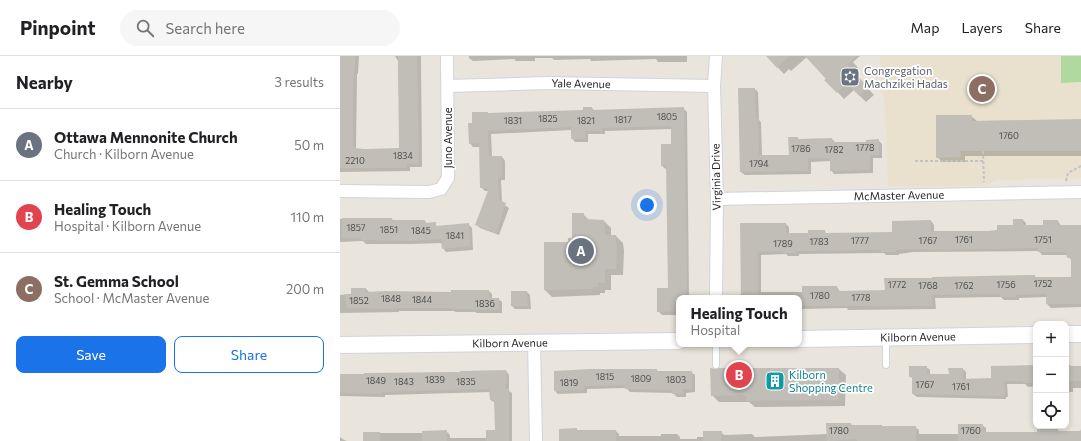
<!DOCTYPE html>
<html lang="en">
<head>
<meta charset="utf-8">
<style>
	body { margin:0; font-family:Commissioner,sans-serif; background:#f6f6f6; color:#202124 }
	.controls { position:absolute; right:12px; bottom:12px; display:grid; overflow:hidden; border-radius:8px; box-shadow:0 2px 6px #0003 }
	.controls button { width:36px; height:36px; display:grid; place-items:center; padding:0; border:0; border-bottom:1px solid #e0e0e0; background:#fff; color:#202124; font:20px sans-serif }
	.you { position:absolute; left:307px; top:149px; width:14px; height:14px; margin:-10px; border:3px solid #fff; border-radius:50%; background:#1a73e8; box-shadow:0 0 0 6px #1a73e833 }
	.badge { display:grid; place-items:center; width:26px; height:26px; border-radius:50%; background:#1a73e8; color:#fff; font-size:13px; font-weight:700 }
	.pin { position:absolute; translate:-50% -50%; border:2px solid #fff; box-shadow:0 1px 4px #0006 }
	.popup { position:absolute; left:336px; top:239px; width:126px; height:52px; box-sizing:border-box; display:grid; place-content:center; border-radius:8px; background:#fff; filter:drop-shadow(0 1px 3px #0005); font-size:13px; white-space:nowrap; color:#757577 }
	.popup b { font-size:15px; color:#202124 }
	.popup::after { content:''; position:absolute; left:50%; top:100%; margin-left:-8px; border:8px solid transparent; border-top-color:#fff }
	.list { margin:0; padding:0; list-style:none }
	h2 { display:flex; justify-content:space-between; align-items:center; height:52px; margin:0; padding:0 16px; font-size:17px }
	h2 small { font-size:13px; font-weight:400; color:#757577 }
	.list li { display:grid; grid-template-columns:26px 1fr auto; gap:12px; align-items:center; box-sizing:border-box; height:72px; padding:0 16px; border-top:1px solid #e0e0e0 }
	.list b { display:block; font-size:15px; white-space:nowrap }
	.list p { margin:0; font-size:13px; white-space:nowrap; color:#757577 }
	.list em { font-size:13px; font-style:normal; color:#757577 }
	.actions { display:flex; gap:8px; padding:12px 16px }
	.actions a { flex:1; padding:9px 0; border:1px solid #1a73e8; border-radius:8px; text-align:center; font-size:14px; color:#1a73e8 }
	.actions .main { background:#1a73e8; color:#fff }
	.icon { flex:none; width:22px; height:22px; fill:none; stroke:currentColor; stroke-width:2; stroke-linecap:round; stroke-linejoin:round }
	.map { position:relative; flex:none; width:741px; height:385px; overflow:hidden }
	header { display:flex; align-items:center; gap:24px; box-sizing:border-box; height:56px; padding:0 20px; background:#fff; border-bottom:1px solid #e0e0e0 }
	header strong { font-size:19px }
	nav { display:flex; gap:22px; margin-inline-start:auto; font-size:14px }
	.search { width:280px; height:36px; background:#f6f6f6; display:flex; align-items:center; gap:10px; box-sizing:border-box; padding:0 14px; border-radius:22px; color:#757577; font-size:15px }
	main { display:flex }
	aside { flex:1; background:#fff }
	.map>svg:first-child { display:block }
	.education { fill:#e9e1cd }
	.green { fill:#afd99e }
	.shadow { fill:#0003 }
	.building { fill:#c1beb8 }
	.lines { fill:none; stroke-linecap:round; stroke-linejoin:round }
	.service-casing { stroke:#d1d3df; stroke-width:8 }
	.minor-casing { stroke:#d1d3df; stroke-width:14 }
	.tertiary-casing { stroke:#d1d3df; stroke-width:18 }
	.path { stroke:#c3c3c3; stroke-width:2; stroke-dasharray:3 2; stroke-linecap:butt }
	.service { stroke:#fff; stroke-width:6 }
	.minor { stroke:#fff; stroke-width:12 }
	.tertiary { stroke:#fff; stroke-width:16 }
	.labels { text-anchor:middle; stroke-width:3.5; stroke-linejoin:round; paint-order:stroke }
	.number-label { font-size:9px; fill:#4e4e4c }
	.worship-label { font-size:11px; fill:#5b616d; stroke:#fff; text-anchor:start }
	.street-label { font-size:11px; fill:#282828; stroke:#fff }
	.culture-label { font-size:11px; fill:#0d838f; stroke:#fff; text-anchor:start }
</style>
</head>
<body>
<header>
<strong>Pinpoint</strong>
<div class="search"><svg class="icon" aria-label="search" viewBox="0 0 24 24"><circle cx="10" cy="10" r="6"/><path d="M15 15l6 6"/></svg>Search here</div>
<nav><a>Map</a><a>Layers</a><a>Share</a></nav>
</header>
<main>
<aside>
<h2>Nearby<small>3 results</small></h2>
<ul class="list">
<li><span class="badge" style="background:#6b7280">A</span><div><b>Ottawa Mennonite Church</b><p>Church · Kilborn Avenue</p></div><em>50 m</em></li>
<li><span class="badge" style="background:#e0444e">B</span><div><b>Healing Touch</b><p>Hospital · Kilborn Avenue</p></div><em>110 m</em></li>
<li><span class="badge" style="background:#8d6e63">C</span><div><b>St. Gemma School</b><p>School · McMaster Avenue</p></div><em>200 m</em></li>
</ul>
<div class="actions"><a class="main">Save</a><a>Share</a></div>
</aside>
<div class="map">
<svg width="741" height="385" viewBox="0 0 741 385">
	<rect width="100%" height="100%" fill="#e9e4dc"/>
	<!-- education -->
	<path class="education" d="M540,0H741V122L658,124L642,130H548L546,67Z"/>
	<!-- green -->
	<path class="green" d="M721,0H741V26L721,27Z"/>
	<!-- shadow -->
	<path class="shadow" d="M0,0H19L18,18H17L16,93H60L58,5L55,0H81L82,111H70V115L0,116Z
		M129,0H347V6H318L316,3L251,5L250,3L214,4L212,2H195V5H176L174,3L133,5L129,2Z
		M427,0H520L513,6L518,12L513,16L534,39L526,46L514,34L504,43L486,24L487,23L467,1L451,15L449,13L444,18Z
		M415,33L418,36L419,64L421,66L422,100H450L458,82L459,84L492,83L495,86L527,87L538,84L542,88V102H533V117L494,118L491,114V105L471,106V118L405,119L401,116Z
		M252,52L255,55L343,52L347,56L349,242H339V259H322L318,255L329,233L327,114L322,110V89H332V73L265,75V78H248V86H235L232,82V74L151,78L152,101H162L165,105V124H161L162,147L169,152L159,179L140,172L136,168L149,135H145L141,131L140,91H133L130,87L133,68L149,58L244,55Z
		M631,60L637,65L741,64V100H625V106H603L597,101Z
		M243,158L249,164L264,165L271,172V180H276L283,187L284,195L283,219H271V234H265V237H260V239L212,241L205,234V187H229L233,183Z
		M0,163H52L54,165H85L87,168H95L98,171L128,168L132,172L133,194L106,196L103,192V187L71,188H26L23,185L0,186Z
		M683,164L686,167V170H704L718,165L721,170H741V201L731,204L728,199H702L699,195L573,196L559,198V199H546L544,197L459,198V200H448L446,198L421,199V236H463L497,231L500,236L546,235L695,220L697,222H732L741,213V251L711,252L707,248V241L679,242V244H664L661,241L595,242L596,253L508,254L507,252L459,253V255V242H402L401,168H446L449,171V178H469L484,175L487,178L553,177L591,165L594,169V176L658,175L674,169Z
		M26,233L29,236L112,237L149,235L152,238V243H158L162,246V257H137L135,256H116L114,255H59V256L0,257V239L12,238Z
		M187,236L190,239L191,253H175L172,250Z
		M726,309H730L732,311H741V332H733V336H726Z
		M696,310V330L688,331L685,328H667L668,341H666V343L577,341L573,338V323L570,320L586,311L590,314V319H610L623,313L626,316V324L652,323Z
		M499,313L506,319L505,350L415,351L409,346H379L372,339Z
		M316,314L319,316H351L355,319V336L346,337V341H337L333,337L290,336L286,332L247,333V337L218,338L215,335Z
		M166,315L169,319V335L172,337V385H24V377H83L106,375L110,379V382H147L156,375L155,347L151,344V336L45,339V341L0,340V319Z
		M511,368L513,370L575,371L579,374V378H619L642,369L646,372V377H698L717,374L720,376H740L741,373V385H220L276,375L279,378V380H321V378H337L340,381V383H357V381H364L381,376L384,379L412,378L415,381L488,378Z
		M0,381L4,384L7,385H0Z"/>
	<!-- building -->
	<path class="building" d="M0,0H15V15H14L13,39V92L25,93L59,92L58,0H77L79,108H67V112H0Z
		M426,0H449L437,12Z
		M465,0H516L507,9L528,31L519,40L507,27L497,37L484,24L486,23Z
		M398,32H415L416,62H418L419,99H449L448,81H458V83L492,82V86H526V84L539,83V99H530V114L490,115V102H468V115L400,116Z
		M243,51H252V54L344,51L347,224L346,242H339V255L317,256V232H328L326,110H321V88H331V70L262,72V75H245V83H231V71L148,75L149,100H162V121H158L159,144L166,147L156,177L135,169L149,132H140L139,87L129,88L128,67H132V56H148V57L243,54Z
		M596,59H632V65L741,63V95H620L621,101L596,102Z
		M232,157H244V163L264,164L265,179H276V187H277L276,213H265V227H258V231H254L253,233L204,234V186H228V182H232Z
		M2,162H52V164H85V167L96,166V170L129,167L130,190L102,193L101,183L67,185L21,184V182H2Z
		M673,163H683V169H703V164H718V169H741V248H706V238L676,239V241H660V238H642L592,239V250H462V230H497V235L545,234L544,222H592V221L695,219V221H731V202H727L726,196H698V192L601,194L569,193L556,194V196H541V194L456,195V197H443V195L418,196V242H401L400,167H446V177H468V174H485V177L552,176V165L591,164V175H648L657,174V169H673Z
		M11,232H26V236L45,235L111,236V234H149V242H159V254H132V253H111V252H56V253L6,252L5,238H11Z
		M171,235H187L188,250H171Z
		M696,309V327H683V325H664L665,338H663V340L572,338V321H569V310H587V318H609L608,312H623V323L651,322V310Z
		M726,310H741V325H726Z
		M370,312L376,313L379,312H499V344L407,345L406,339L371,340Z
		M251,313H317V315H352V333H343V338H332V334L285,333V329L244,330V334L214,335V315Z
		M166,314V332H169V385H146V374H155L154,344H150L149,333L42,336V338L0,337V318H24V317L120,316V315Z
		M486,367H511V369H542V370H576V385H517V383L487,385Z
		M618,368H643V376H697V373H718V375H741V385H618Z
		M237,372V374H276V385H219V373Z
		M107,374V385H82V375Z
		M363,375H382L381,385H363Z
		M23,376H40V385H23Z"/>
	<g class="lines">
		<defs>
			<path id="service" d="M546,282V309
				M376,288V309"/>
			<g id="minor">
				<path id="s1" d="M108,30L208,27L374,30"/>
				<path d="M0,135L89,136L101,133L108,122L107,0"/>
				<path id="s2" d="M377,143L741,136"/>
				<path d="M376,242L377,143L374,30L376,0"/>
				<path d="M194,286L196,385"/>
			</g>
			<g id="tertiary">
				<path d="M726,278H741"/>
				<path id="s3" d="M459,283L696,279"/>
				<path id="s4" d="M0,289L339,285"/>
			</g>
		</defs>
		<!-- service casing -->
		<use href="#service" class="service-casing"/>
		<!-- minor casing -->
		<use href="#minor" class="minor-casing"/>
		<!-- tertiary casing -->
		<use href="#tertiary" class="tertiary-casing"/>
		<!-- path -->
		<path class="path" d="M643,95L644,126
			M575,105H644
			M726,125L728,117L741,110"/>
		<!-- service -->
		<use href="#service" class="service"/>
		<!-- minor -->
		<use href="#minor" class="minor"/>
		<!-- tertiary -->
		<use href="#tertiary" class="tertiary"/>
	</g>
	<!-- icons -->
	<defs>
		<symbol id="synagogue-square" viewBox="-11 -11 22 22"><rect x="-9" y="-9" width="18" height="18" rx="4" fill="#6b7280" stroke="#fff"/><path d="M0-6.5L5.6 3.2H-5.6ZM0 6.5L5.6-3.2H-5.6Z" fill="#fff"/></symbol>
		<symbol id="building-square" viewBox="-11 -11 22 22"><rect x="-9" y="-9" width="18" height="18" rx="4" fill="#0f9aa8" stroke="#fff"/><path d="M-4-6H4V6H1V3H-1V6H-4ZM-2.5-4.3h1.7v1.8h-1.7ZM.8-4.3h1.7v1.8H.8ZM-2.5-1h1.7V.8h-1.7ZM.8-1h1.7V.8H.8Z" fill="#fff"/></symbol>
	</defs>
	<g fill-rule="evenodd">
		<use href="#synagogue-square" x="499" y="10" width="22" height="22"/>
		<use href="#building-square" x="424" y="314" width="22" height="22"/>
	</g>
	<g class="labels">
		<!-- number labels -->
		<g class="number-label">
			<text x="327" y="64">1805</text>
			<text x="208" y="66">1825</text>
			<text x="283" y="67">1817</text>
			<text x="173" y="68">1831</text>
			<text x="246" y="68">1821</text>
			<text x="669" y="83">1760</text>
			<text x="525" y="95">1778</text>
			<text x="461" y="96">1786</text>
			<text x="494" y="97">1782</text>
			<text x="63" y="103">1834</text>
			<text x="15" y="108">2210</text>
			<text x="419" y="111">1794</text>
			<text x="16" y="175">1857</text>
			<text x="49" y="177">1851</text>
			<text x="81" y="178">1845</text>
			<text x="115" y="183">1841</text>
			<text x="624" y="187">1761</text>
			<text x="703" y="187">1751</text>
			<text x="520" y="188">1777</text>
			<text x="588" y="188">1767</text>
			<text x="479" y="189">1783</text>
			<text x="443" y="191">1789</text>
			<text x="703" y="231">1752</text>
			<text x="557" y="232">1772</text>
			<text x="666" y="232">1756</text>
			<text x="588" y="233">1768</text>
			<text x="624" y="233">1762</text>
			<text x="480" y="243">1780</text>
			<text x="521" y="245">1778</text>
			<text x="51" y="246">1848</text>
			<text x="82" y="247">1844</text>
			<text x="19" y="248">1852</text>
			<text x="145" y="251">1836</text>
			<text x="265" y="324">1815</text>
			<text x="301" y="326">1809</text>
			<text x="95" y="327">1839</text>
			<text x="336" y="327">1803</text>
			<text x="36" y="328">1849</text>
			<text x="64" y="329">1843</text>
			<text x="126" y="329">1835</text>
			<text x="229" y="330">1819</text>
			<text x="585" y="332">1767</text>
			<text x="621" y="334">1761</text>
			<text x="499" y="378">1780</text>
			<text x="631" y="378">1760</text>
		</g>
		<!-- worship labels -->
		<g class="worship-label">
			<text x="524" y="19">Congregation<tspan x="524" dy="13">Machzikei Hadas</tspan></text>
		</g>
		<!-- street labels -->
		<g class="street-label">
			<text dy="4" stroke="none"><textPath href="#s1" startOffset="133">Yale Avenue</textPath></text>
			<text transform="translate(108 82) rotate(-90)" y="4">Juno Avenue</text>
			<text transform="translate(376 121) rotate(-91)" y="4">Virginia Drive</text>
			<text dy="4" stroke="none"><textPath href="#s2" startOffset="182">McMaster Avenue</textPath></text>
			<text dy="4" stroke="none"><textPath href="#s3" startOffset="119">Kilborn Avenue</textPath></text>
			<text dy="4" stroke="none"><textPath href="#s4" startOffset="170">Kilborn Avenue</textPath></text>
		</g>
		<!-- culture labels -->
		<g class="culture-label">
			<text x="449" y="323">Kilborn<tspan x="449" dy="13">Shopping Centre</tspan></text>
		</g>
	</g>
</svg>
<div class="controls">
<button>+</button>
<button>−</button>
<button><svg class="icon" aria-label="locate" viewBox="0 0 24 24"><circle cx="12" cy="12" r="6"/><path d="M12 2v4M12 18v4M2 12h4M18 12h4"/></svg></button>
</div>
<div class="you"></div>
<div class="pin badge" style="left:241px;top:195px;background:#6b7280">A</div>
<div class="pin badge" style="left:399px;top:319px;background:#e0444e">B</div>
<div class="popup"><b>Healing Touch</b>Hospital</div>
<div class="pin badge" style="left:642px;top:33px;background:#8d6e63">C</div>
</div>
</main>
</body>
</html>
